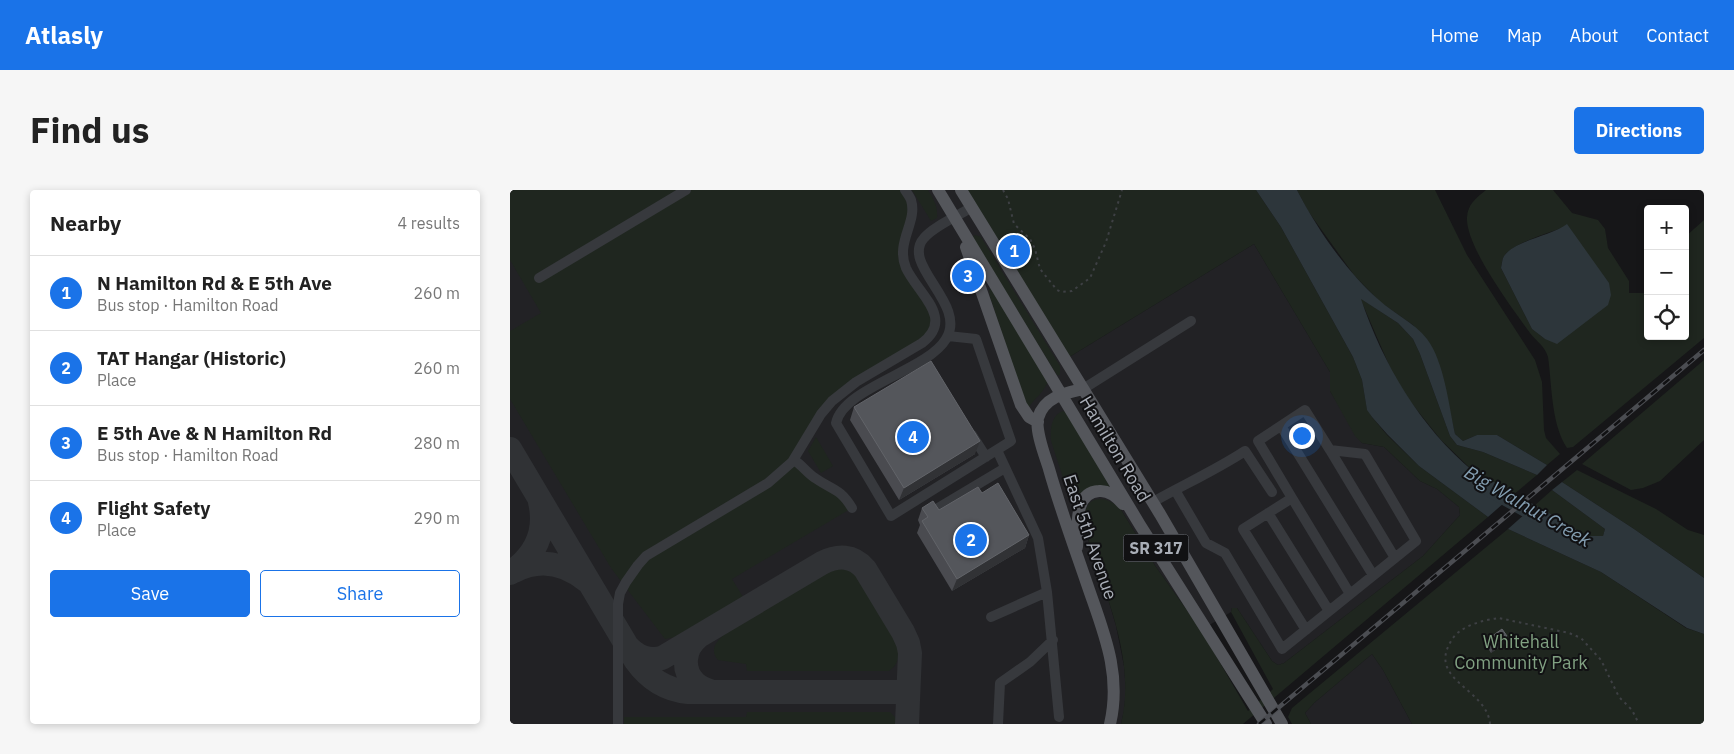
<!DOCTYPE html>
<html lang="en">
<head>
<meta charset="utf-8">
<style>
	body { margin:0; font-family:"IBM Plex Sans",sans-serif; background:#f6f6f6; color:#222 }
	.controls { position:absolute; right:15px; top:15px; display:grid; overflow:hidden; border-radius:5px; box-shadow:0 2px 8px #0003 }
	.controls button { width:45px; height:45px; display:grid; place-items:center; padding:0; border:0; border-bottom:1px solid #e0e0e0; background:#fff; color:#222; font:25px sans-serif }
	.you { position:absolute; left:791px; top:245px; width:18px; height:18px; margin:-12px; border:4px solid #fff; border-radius:50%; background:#1a73e8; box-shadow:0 0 0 8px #1a73e833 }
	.badge { display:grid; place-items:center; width:32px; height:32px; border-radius:50%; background:#1a73e8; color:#fff; font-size:16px; font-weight:700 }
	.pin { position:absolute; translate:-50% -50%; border:2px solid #fff; box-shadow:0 1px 5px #0006 }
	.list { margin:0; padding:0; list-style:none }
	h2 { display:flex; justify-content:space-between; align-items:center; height:65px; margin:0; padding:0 20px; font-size:21px }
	h2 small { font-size:16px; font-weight:400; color:#767676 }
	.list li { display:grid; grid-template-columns:32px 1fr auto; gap:15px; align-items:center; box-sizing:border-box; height:75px; padding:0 20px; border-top:1px solid #e0e0e0 }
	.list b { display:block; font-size:19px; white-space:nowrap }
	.list p { margin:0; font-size:16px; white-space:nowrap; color:#767676 }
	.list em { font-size:16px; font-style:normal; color:#767676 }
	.actions { display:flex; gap:10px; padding:15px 20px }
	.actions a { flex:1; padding:11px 0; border:1px solid #1a73e8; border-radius:5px; text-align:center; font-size:18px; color:#1a73e8 }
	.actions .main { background:#1a73e8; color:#fff }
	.icon { flex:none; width:28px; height:28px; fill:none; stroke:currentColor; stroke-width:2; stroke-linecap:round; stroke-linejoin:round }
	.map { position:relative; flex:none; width:1194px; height:534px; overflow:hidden; border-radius:5px }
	header { display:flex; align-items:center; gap:30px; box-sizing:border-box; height:70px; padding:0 25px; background:#1a73e8; color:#fff }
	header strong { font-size:24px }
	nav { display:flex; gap:28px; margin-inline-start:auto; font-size:18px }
	.intro { display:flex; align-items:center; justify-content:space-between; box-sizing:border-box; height:120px; padding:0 30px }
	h1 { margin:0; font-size:35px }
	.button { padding:12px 22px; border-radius:5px; background:#1a73e8; color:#fff; font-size:18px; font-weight:700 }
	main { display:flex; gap:30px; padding:0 30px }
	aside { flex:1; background:#fff; border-radius:5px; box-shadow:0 2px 8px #0003 }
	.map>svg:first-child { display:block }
	.built { fill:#222225 }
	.green { fill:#1f261f; fill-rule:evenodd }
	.water { fill:#2d363b }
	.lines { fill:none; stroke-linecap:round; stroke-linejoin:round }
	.river { stroke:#2d363b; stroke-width:16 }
	.taxiway { stroke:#303235; stroke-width:24 }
	.path { stroke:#3e4044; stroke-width:2; stroke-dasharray:2.5 4; stroke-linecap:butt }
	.minor { stroke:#37393d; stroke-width:10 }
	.major { stroke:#54565b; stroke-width:12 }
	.rail-casing { stroke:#4b4d52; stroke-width:4.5 }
	.rail { stroke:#111113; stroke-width:2.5; stroke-dasharray:8; stroke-linecap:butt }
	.wall { fill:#4a4b50 }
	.shaded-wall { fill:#313235 }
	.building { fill:#54565b; stroke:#626469 }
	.labels { text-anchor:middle; stroke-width:4; stroke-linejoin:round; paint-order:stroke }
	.shield { fill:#111113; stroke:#7b7f86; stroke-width:1 }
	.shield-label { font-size:16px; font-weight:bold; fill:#a9aeb7 }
	.street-label { font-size:18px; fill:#a9aeb7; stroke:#111113 }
	.park-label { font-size:18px; fill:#81a182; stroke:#111113 }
	.water-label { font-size:19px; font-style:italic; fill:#839db0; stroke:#111113 }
</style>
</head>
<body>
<header>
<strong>Atlasly</strong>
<nav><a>Home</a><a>Map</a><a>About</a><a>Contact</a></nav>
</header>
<div class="intro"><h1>Find us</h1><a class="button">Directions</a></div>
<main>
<aside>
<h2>Nearby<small>4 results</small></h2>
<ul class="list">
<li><span class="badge">1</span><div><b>N Hamilton Rd &amp; E 5th Ave</b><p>Bus stop · Hamilton Road</p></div><em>260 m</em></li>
<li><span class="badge">2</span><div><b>TAT Hangar (Historic)</b><p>Place</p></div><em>260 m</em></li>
<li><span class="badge">3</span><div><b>E 5th Ave &amp; N Hamilton Rd</b><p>Bus stop · Hamilton Road</p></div><em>280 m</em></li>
<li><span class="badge">4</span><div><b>Flight Safety</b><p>Place</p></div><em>290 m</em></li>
</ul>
<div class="actions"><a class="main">Save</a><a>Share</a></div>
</aside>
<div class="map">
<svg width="1194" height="534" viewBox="0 0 1194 534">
	<rect width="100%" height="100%" fill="#161618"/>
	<!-- built -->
	<path class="built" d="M0,0H451L556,169L744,54L820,182V201L852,253L874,257L910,291L927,299L949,317L950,325L913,366L774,473L768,475L762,471L727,418H722L721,422L691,440L646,377L610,318L577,347L592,388L606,436L614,476L616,500L614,521L611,534H0Z
		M862,464L873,480L902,534H801L795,523L804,513Z"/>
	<!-- green -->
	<path class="green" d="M0,0H395L401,10L393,66L421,118L425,138L322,211L284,270L342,318L222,389L233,407L165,447L155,449L101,378L0,209V141L31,123L0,70Z
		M402,0H418C424,10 428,16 427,28L421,31Z
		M451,0H746L771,37L843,167L852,190L857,219L862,227L877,245L909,276L978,327L733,534H611C628,464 590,397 573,331C575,306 592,303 610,318L646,377L691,440L738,521L763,499L721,422L722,418H727L762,471L768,475L774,473L913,366L950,325L949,317L927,299L910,291L874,257L852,253L845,246L820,201V182L744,54L556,169Z
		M787,0H925L957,65L1025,170L1032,192L1034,240L1036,248L1050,264L1037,275L987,245H967L953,251L945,244L928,171L903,135L870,112L844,85L798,21Z
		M976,0H1043L1062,23L1088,30L1095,39L1098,58L1119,91V103H1134L1138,97V146H1175V47L1194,30V148L1063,257L1057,258C1041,234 1042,195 1038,167C1035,156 1027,152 1020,143C1003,119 955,56 957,27C958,14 966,8 976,0ZM1051,38L1035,149L1022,139L991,78C992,74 992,69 994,66C1004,53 1036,44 1051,38Z
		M465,45L471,47L550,176V185H547L462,47Z
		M481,98L538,191C535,201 525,208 519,217H517L480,107L479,100Z
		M850,108L888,133L903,149L910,164L940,246L947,255L973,262L1027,285L1003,305L965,283L931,250L899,210L882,182Z
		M1194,170V250L1150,291L1133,298L1121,300L1072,274Z
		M553,221L557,222L600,297L583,296L560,309L541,251C540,240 541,225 553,221Z
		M306,247L323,276L311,283L298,261Z
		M1067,280L1146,319L1178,340L1194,345V388L1124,339L1052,292Z
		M1042,300L1095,339L1093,346H1077L1024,316Z
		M998,339L1091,382L1176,438L1194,444V534H902L873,480L862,464L804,513L795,523L801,534H782L778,527L782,518Z
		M334,374L343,379L388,455C389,466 389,474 379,481H237L236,474L208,470C191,451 232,434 244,427V425L324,377Z
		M237,522H380L385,527L388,534H114V527H236Z"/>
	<!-- water -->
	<path class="water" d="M746,0H787C807,39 836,81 869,110C884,124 904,132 917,149C934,171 939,216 945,244L953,251L967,245H987L1037,275L1027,285L973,262L947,255L940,246L910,164L903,149L888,133L851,109C873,174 910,237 964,282C975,291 991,298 1003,305L978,327L909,276L877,244L862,227L857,220L852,190L843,167L771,37Z
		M1057,34L1099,93L1101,105L1098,115L1047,154L1035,149L1022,139L991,78C992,74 992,69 994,66C1006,50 1041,46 1057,34Z
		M1052,292L1124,339L1194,388V444L1177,438L1091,382L998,339L1024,316L1077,346H1093L1095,339L1042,300Z"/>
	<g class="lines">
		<!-- river -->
		<path class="river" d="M980,299L1037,331"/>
		<!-- taxiway -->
		<path class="taxiway" d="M0,259L126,471C139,489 156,500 178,502H398
			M4,381C29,368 55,373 77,391
			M0,383C25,366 37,342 30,312
			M188,447C174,458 171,480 185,493C190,498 196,500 203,502
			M118,457C128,467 138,471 152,468L312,373C328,365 343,365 355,379L393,442L398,453L400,463L397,534"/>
		<!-- path -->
		<path class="path" d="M493,0L498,9L504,34L520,49L525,59L530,79L547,100L551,102L562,101L580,88L596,52L612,0
			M980,534C977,498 917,491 941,451C949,436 973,430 989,428L1059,443L1071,448L1091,470L1109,507L1122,520L1129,534"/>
		<!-- minor -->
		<path class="minor" d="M29,88L176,0
			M438,146L466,149L501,251L381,326L326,233C334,197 417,181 436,149C458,114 390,75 414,48C424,36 448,26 462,17
			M573,199L681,131
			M771,236L863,385
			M462,245L476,267
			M820,260L885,368
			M284,270C292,275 297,283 305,288C322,300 330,298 342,318
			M665,300L696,353L715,363L772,459C817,423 861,387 906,351L855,264L820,260L795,220L748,251L782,308L733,339L796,440
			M782,308L840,404
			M643,312C673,295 706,280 735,261L762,302
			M423,321L495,278
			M758,323L819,421
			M537,402L549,527
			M481,427L537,402L528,348L487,260
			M108,534V414L110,403L116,392L128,375L136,366L258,293L282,272L311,224L322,211L346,192L412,153C445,128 408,104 396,78C385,52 408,32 401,10C400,7 397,3 395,0
			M488,534L490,493L520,472L543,450"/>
		<!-- major -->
		<path class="major" d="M428,0L630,335L756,534
			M451,0L650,324L772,534
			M456,57L511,215L519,227L528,232
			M573,199C555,203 534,207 528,228C525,241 535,266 539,279C550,318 564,356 577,394C593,441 612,483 600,534
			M567,357C568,339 563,302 589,301C599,300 607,307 613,314"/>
		<defs>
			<path id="rail" d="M749,534L1194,160"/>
		</defs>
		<!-- rail casing -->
		<use href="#rail" class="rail-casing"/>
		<!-- rail -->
		<use href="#rail" class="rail"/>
	</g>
	<!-- wall -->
	<path class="wall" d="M344,217L465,264L389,310L340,230Z
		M412,318L429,320L519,345L515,358L442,401L407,343L410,335L408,330Z
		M997,446L995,453L981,463L976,455L978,449Z"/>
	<!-- shaded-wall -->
	<path class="shaded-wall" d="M470,251L465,264L389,310L394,298Z
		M519,345L515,358L442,401L447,389Z
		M997,446L995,453L981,463L983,457Z"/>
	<!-- building -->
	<path class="building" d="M421,171L470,251L394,298L344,217Z
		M488,293L519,345L447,389L412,331L418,327L412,318L423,311L429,320L468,297L472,303Z
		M992,439L997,446L983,457L978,449Z"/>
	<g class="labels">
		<!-- shield labels -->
		<rect class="shield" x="613.5" y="344.5" width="65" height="27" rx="4"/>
		<g class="shield-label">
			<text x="646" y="364">SR 317</text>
		</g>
		<!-- street labels -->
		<g class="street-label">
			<text transform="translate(605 259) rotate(59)" y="6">Hamilton Road</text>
			<text transform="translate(580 347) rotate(71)" y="6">East 5th Avenue</text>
		</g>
		<!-- park labels -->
		<g class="park-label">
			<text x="1011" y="458">Whitehall<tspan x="1011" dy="21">Community Park</tspan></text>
		</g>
		<!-- water labels -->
		<g class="water-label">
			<text transform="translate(1018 316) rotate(30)" y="7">Big Walnut Creek</text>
		</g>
	</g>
</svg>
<div class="controls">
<button>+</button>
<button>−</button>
<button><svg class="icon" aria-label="locate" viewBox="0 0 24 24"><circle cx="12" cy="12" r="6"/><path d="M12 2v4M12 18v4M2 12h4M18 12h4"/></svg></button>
</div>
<div class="you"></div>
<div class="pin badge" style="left:504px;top:61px">1</div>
<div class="pin badge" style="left:461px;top:350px">2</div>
<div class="pin badge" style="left:458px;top:86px">3</div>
<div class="pin badge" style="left:403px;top:247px">4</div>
</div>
</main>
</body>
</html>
